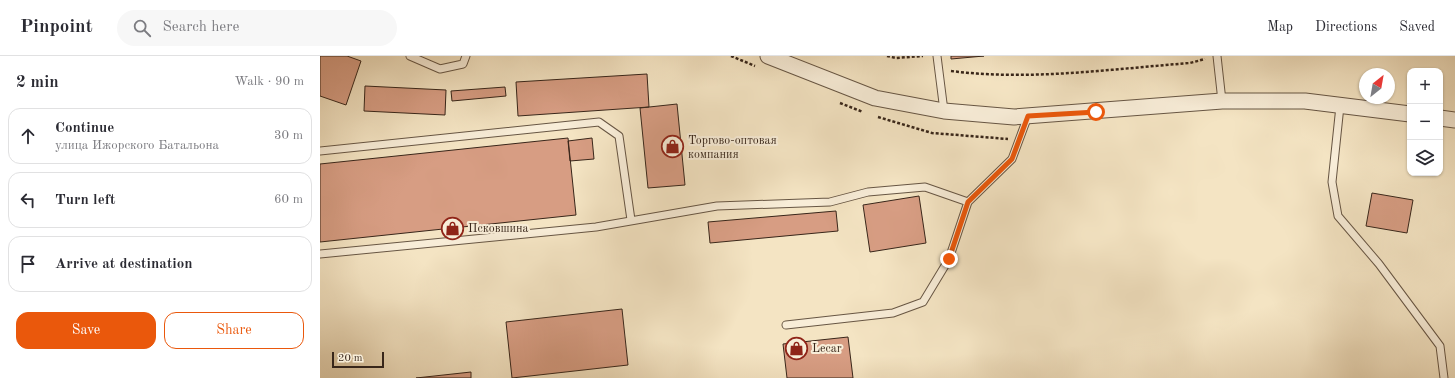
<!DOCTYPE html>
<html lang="en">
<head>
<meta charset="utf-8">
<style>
	body { margin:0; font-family:"Old Standard TT",serif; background:#f7f7f7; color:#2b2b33 }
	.controls { position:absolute; right:12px; top:12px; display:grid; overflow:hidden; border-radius:8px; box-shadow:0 1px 3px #0004 }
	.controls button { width:36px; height:36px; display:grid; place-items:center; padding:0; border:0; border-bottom:1px solid #e1e1e2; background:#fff; color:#2b2b33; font:20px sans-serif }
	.compass { position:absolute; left:1039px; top:12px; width:36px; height:36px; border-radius:50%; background:#fff; box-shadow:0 1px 3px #0004; rotate:31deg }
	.scale { position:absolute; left:12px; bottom:10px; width:52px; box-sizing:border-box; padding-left:4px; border:2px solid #38261a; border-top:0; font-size:11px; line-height:14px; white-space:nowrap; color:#38261a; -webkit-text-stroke:3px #f8edd8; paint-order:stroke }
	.stop { position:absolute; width:12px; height:12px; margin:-9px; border:3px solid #ea580c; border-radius:50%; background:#fff }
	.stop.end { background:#ea580c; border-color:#fff; box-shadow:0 1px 4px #0008 }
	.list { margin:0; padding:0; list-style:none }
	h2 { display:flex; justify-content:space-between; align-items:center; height:52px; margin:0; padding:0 16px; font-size:17px }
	h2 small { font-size:13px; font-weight:400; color:#7c7c81 }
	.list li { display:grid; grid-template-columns:26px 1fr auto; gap:12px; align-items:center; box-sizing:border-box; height:56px; margin:0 8px 8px; padding:0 8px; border:1px solid #e1e1e2; border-radius:12px }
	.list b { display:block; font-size:15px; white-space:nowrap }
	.list p { margin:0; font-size:13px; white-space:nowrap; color:#7c7c81 }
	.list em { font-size:13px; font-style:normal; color:#7c7c81 }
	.actions { display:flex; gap:8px; padding:12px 16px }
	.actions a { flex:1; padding:9px 0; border:1px solid #ea580c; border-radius:12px; text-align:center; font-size:14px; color:#ea580c }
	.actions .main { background:#ea580c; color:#fff }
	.icon { flex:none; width:22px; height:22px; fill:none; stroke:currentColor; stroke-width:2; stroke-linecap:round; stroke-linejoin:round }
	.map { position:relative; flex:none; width:1135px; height:322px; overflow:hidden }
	header { display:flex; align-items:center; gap:24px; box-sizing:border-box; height:56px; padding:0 20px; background:#fff; border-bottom:1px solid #e1e1e2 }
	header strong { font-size:19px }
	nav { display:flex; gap:22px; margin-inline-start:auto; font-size:14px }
	.search { width:280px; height:36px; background:#f7f7f7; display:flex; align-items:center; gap:10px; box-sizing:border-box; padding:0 14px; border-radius:22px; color:#7c7c81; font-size:15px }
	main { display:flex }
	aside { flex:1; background:#fff }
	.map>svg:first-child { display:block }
	.building { fill:#d79d83; stroke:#38261a }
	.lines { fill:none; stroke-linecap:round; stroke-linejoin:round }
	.lane-casing { stroke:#675644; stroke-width:9 }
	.street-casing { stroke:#675644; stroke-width:17 }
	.path { stroke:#38261a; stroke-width:2.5; stroke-dasharray:3 2; stroke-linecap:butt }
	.lane { stroke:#f8edd8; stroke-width:7 }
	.street { stroke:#f8edd8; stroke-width:15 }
	.route { stroke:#ea580c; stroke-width:5 }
	.labels { text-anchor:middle; stroke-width:4; stroke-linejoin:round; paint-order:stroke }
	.poi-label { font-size:12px; fill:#38261a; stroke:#f8edd8; text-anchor:start }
</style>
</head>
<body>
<header>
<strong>Pinpoint</strong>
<div class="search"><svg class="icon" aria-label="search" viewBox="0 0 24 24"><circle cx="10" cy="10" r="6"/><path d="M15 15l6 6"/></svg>Search here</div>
<nav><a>Map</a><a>Directions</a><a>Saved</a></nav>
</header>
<main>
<aside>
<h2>2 min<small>Walk · 90 m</small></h2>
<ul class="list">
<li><svg class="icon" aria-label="ahead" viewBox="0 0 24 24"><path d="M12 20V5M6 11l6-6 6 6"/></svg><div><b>Continue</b><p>улица Ижорского Батальона</p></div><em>30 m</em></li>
<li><svg class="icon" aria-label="left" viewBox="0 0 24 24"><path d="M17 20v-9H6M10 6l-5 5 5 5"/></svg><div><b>Turn left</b></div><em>60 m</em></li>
<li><svg class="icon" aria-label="arrive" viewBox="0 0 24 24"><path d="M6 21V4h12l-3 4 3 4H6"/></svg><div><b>Arrive at destination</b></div></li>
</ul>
<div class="actions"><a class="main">Save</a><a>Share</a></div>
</aside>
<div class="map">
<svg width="1135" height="322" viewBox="0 0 1135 322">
	<rect width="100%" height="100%" fill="#f4e4c3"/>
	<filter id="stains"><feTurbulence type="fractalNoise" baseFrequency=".005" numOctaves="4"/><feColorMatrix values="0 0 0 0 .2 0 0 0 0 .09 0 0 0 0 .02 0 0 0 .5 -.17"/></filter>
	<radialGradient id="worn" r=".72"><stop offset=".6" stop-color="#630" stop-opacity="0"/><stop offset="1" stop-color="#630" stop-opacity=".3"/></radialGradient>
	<!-- building -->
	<path class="building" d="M0,0H27L41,5L26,49L0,40Z
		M631,0H664L631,3Z
		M327,18L329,51L198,60L196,26Z
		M45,30L126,34L125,59L44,55Z
		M185,31L186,40L132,45L131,35Z
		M357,48L365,129L328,132L320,52Z
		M248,82L256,159L0,186V108Z
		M272,82L274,103L250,105L248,85Z
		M1052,137L1093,144L1087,177L1046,170Z
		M599,140L606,187L550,196L543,149Z
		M516,155L518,175L390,187L388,166Z
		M302,253L308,309L192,322L186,266Z
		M528,281L533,322H467L463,288Z
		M151,316V322H96Z"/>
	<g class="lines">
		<defs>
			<path id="lane" d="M90,0L120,13L143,8L146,0
				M617,0L624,55
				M897,0L902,45
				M1020,50L1012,126L1018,160L1059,208L1120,290L1124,322
				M0,95L279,66L299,80L311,164
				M0,198L276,171L397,150L510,146L548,136L605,131L648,146
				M466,269L573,257L603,246L629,203L648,146L692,103L708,60"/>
			<path id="street" d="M448,0L555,42L624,55L694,61L902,45H985L1090,58
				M1120,62L1135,64"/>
		</defs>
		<!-- lane casing -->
		<use href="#lane" class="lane-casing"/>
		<!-- street casing -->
		<use href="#street" class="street-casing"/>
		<!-- path -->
		<path class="path" d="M411,0L435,10
			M567,0L576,2L603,0
			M631,15C710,25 791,13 870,7L885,3
			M520,47L543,56
			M558,61L612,77L688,83"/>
		<!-- lane -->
		<use href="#lane" class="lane"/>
		<!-- street -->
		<use href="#street" class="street"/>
	</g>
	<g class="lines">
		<!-- route -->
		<path class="route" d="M629,203L648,146L692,103L708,60L776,56"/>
	</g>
	<!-- icons -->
	<defs>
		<symbol id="shop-ring" viewBox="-11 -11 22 22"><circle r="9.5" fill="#f8edd8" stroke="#8f2418" stroke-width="1.5"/><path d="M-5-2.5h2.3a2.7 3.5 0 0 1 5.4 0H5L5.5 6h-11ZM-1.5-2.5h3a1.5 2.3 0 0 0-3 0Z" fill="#8f2418"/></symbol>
	</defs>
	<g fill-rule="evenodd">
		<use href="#shop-ring" x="340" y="78" width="25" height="25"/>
		<use href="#shop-ring" x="120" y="160" width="25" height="25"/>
		<use href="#shop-ring" x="464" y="280" width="25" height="25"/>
	</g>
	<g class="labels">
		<!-- poi labels -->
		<g class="poi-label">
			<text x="368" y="88">Торгово-оптовая<tspan x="368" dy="14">компания</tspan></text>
			<text x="148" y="176">Псковшина</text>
			<text x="492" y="296">Lecar</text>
		</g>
	</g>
	<rect width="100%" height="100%" filter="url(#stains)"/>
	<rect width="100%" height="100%" fill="url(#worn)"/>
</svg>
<div class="controls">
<button>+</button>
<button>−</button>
<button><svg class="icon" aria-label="layers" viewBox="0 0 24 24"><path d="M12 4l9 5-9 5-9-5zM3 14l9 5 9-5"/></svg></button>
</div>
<svg class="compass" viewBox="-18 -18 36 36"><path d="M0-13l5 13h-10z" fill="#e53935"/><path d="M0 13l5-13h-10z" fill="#7c7c81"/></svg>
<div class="scale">20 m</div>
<div class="stop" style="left:776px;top:56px"></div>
<div class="stop end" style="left:629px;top:203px"></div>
</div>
</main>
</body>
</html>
